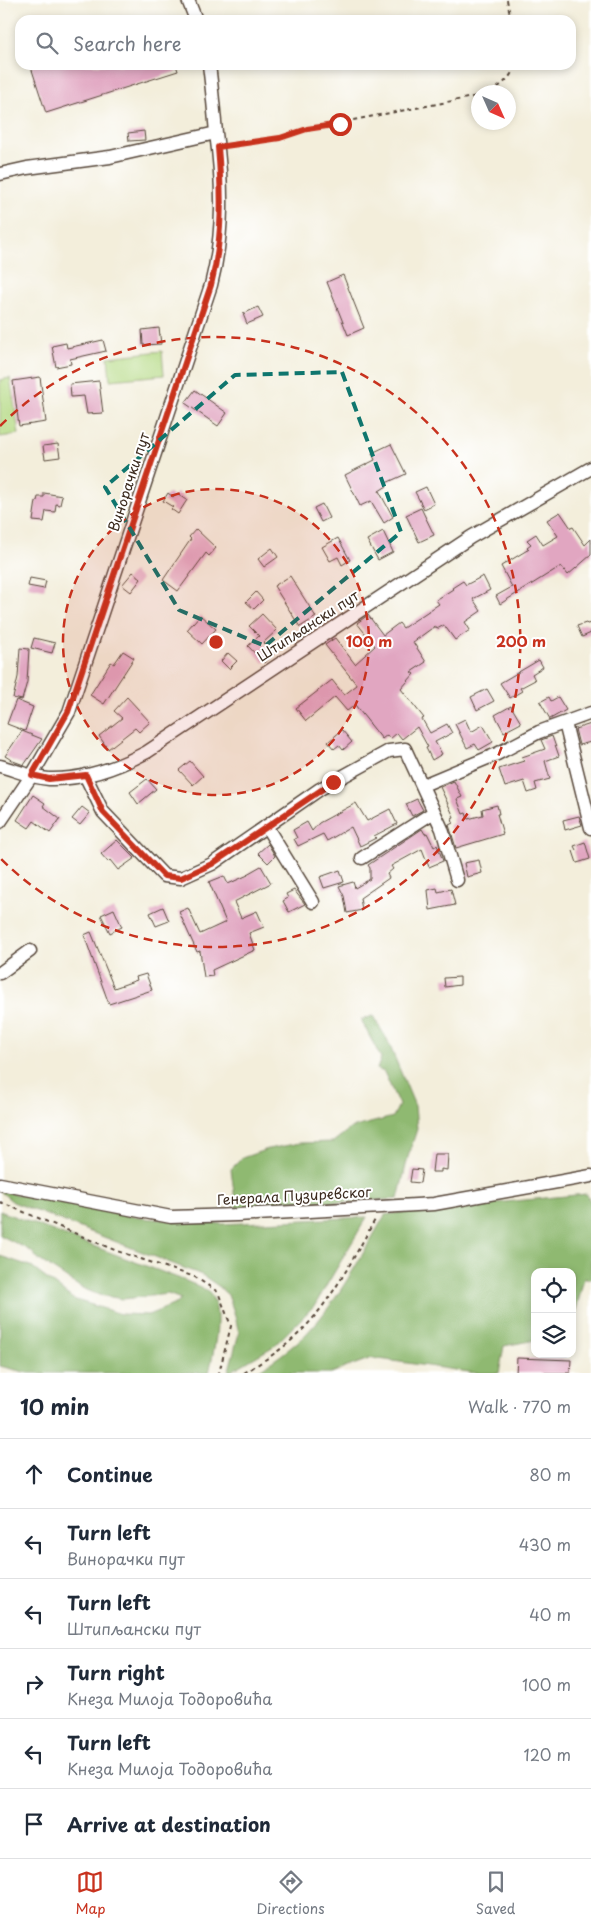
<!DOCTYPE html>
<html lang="en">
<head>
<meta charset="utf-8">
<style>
	body { margin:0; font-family:"Playpen Sans",sans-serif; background:#f6f6f7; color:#1f2937 }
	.controls { position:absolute; right:15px; bottom:15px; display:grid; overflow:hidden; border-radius:10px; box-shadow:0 2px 8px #0003 }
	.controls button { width:45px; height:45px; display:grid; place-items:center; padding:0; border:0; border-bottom:1px solid #e0e1e3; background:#fff; color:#1f2937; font:25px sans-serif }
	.compass { position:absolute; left:471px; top:85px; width:45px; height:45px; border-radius:50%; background:#fff; box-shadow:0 2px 8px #0003; rotate:135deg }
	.stop { position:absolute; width:15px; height:15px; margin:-11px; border:4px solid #c8321e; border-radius:50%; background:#fff }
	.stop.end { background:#c8321e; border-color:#fff; box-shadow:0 1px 5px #0008 }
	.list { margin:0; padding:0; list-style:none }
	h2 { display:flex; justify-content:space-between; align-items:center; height:65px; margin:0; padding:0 20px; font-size:21px }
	h2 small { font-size:16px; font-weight:400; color:#747a83 }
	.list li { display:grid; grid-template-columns:32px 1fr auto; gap:15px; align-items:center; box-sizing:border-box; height:70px; padding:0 20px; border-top:1px solid #e0e1e3 }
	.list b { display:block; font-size:19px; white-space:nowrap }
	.list p { margin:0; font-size:16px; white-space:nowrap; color:#747a83 }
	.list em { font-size:16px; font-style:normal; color:#747a83 }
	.icon { flex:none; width:28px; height:28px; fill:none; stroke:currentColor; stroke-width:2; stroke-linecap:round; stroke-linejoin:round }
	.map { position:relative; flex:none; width:591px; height:1373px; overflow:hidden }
	.search { position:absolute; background:#fff; box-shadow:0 2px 8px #0003; left:15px; right:15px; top:15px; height:55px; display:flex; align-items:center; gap:12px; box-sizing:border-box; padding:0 18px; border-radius:15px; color:#747a83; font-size:19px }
	.sheet { height:485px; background:#fff }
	nav { display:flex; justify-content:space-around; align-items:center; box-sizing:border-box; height:70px; border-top:1px solid #e0e1e3; background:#fff; font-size:14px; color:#747a83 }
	nav a { display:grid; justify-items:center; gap:2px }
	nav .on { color:#c8321e }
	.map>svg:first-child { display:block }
	.green { fill:#b4d983; stroke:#788250 }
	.forest { fill:#8fb971; stroke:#657248 }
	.building { fill:#e1a6c1 }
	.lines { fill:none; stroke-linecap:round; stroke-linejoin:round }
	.minor-casing { stroke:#57473a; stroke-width:15 }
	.path { stroke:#57473a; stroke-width:2; stroke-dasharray:4 4; stroke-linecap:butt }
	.minor { stroke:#fff; stroke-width:12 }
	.route { stroke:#c8321e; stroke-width:6 }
	.marked { fill:none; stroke:#0f766e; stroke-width:4; stroke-dasharray:10 6; stroke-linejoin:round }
	.ring { fill:none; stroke:#c8321e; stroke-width:2.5; stroke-dasharray:9 6 }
	.labels { text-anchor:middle; stroke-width:4; stroke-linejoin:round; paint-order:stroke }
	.street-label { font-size:14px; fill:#3b2a1e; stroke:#fff }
	.centre { fill:#c8321e; stroke:#fff; stroke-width:2.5 }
	.ring-label { font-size:15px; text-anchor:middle; font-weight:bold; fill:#c8321e; stroke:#fff; stroke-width:4; stroke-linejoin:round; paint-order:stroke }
</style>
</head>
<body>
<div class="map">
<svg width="591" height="1373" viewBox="0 0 591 1373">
	<rect width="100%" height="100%" fill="#fff"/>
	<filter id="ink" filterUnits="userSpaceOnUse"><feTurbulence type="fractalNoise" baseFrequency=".02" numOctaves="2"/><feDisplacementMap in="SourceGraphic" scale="10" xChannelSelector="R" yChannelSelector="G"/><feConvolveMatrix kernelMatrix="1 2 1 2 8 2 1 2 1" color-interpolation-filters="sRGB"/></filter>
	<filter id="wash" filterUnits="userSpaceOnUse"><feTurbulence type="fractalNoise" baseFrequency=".0096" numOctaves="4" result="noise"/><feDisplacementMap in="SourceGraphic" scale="20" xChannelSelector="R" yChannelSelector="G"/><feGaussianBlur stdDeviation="1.12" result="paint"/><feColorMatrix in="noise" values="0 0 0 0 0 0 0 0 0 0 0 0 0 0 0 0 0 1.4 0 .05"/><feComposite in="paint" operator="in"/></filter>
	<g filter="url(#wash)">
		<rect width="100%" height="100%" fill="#f3eedb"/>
		<!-- green -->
		<path class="green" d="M162,351L164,375L110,380L108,357Z
			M10,378L19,434L0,437V380Z"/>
		<!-- forest -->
		<path class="forest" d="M373,1016L387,1039L415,1106L417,1129L408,1157L398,1199L236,1208L231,1169L242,1158L268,1149L300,1143L333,1142L351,1128L393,1117L399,1105L384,1072L377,1069L381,1058L361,1020Z
			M0,1191L141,1218L222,1224L367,1217L315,1305L274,1346L228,1373L239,1333L234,1312L228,1295L217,1285L202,1275L13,1202Z
			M586,1194L591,1202V1279L584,1278L572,1326V1272H535V1340L504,1346L499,1373H476L372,1358L331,1373H255C273,1361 291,1349 307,1333C339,1300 361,1256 385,1215L404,1212Z
			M0,1211L186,1281C192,1284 201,1286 207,1291C226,1306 213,1353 209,1373H28L0,1366V1256L30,1266L73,1299L121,1314L148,1315L178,1303L181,1299L168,1294L123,1299L99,1295L80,1287L38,1259L31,1251L0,1235Z"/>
		<g id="blocks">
			<!-- building -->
			<path class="building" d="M38,65H176L178,71L46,113L31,67Z
				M144,131L145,140L129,141L128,133Z
				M343,275L364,328L348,335L327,282Z
				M258,307L263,317L247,324L243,314Z
				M159,328L161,344L143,345L142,330Z
				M103,340L106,351L70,359L71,364L56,367L52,346L66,343L67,348Z
				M40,377L46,422L19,426L13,381Z
				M99,381L103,413L87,414L84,396L71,397L70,384Z
				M195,390L227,413L218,426L185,403Z
				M58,444L60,457L45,459L43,446Z
				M391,444L406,474L386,483L387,486L379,491L393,517L384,523L371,501L360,506L345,475L375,460L372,453Z
				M426,487L434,504L424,509L415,492Z
				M44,493L62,496L60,505L56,504L55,512L46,511L44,522L33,521L36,501H37L38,497H44Z
				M168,493L173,497L177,493L187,500L178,514L171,509L173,507L163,501Z
				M322,504L329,518L321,522L314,508Z
				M421,508L434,535L419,542L406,515Z
				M560,512L571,528L573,527L585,545L591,539V555L568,575L561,566L500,604L496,596L512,587L501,566L529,549L527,547L531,544L527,540L536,534L543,545L558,536L547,520Z
				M196,529L216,548L209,556L206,553L178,591L163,580L191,539L189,537Z
				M383,531L393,552L378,560L367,540Z
				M338,538L350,560L342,565L338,557L330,561L322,547Z
				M272,548L278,557L264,567L258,559Z
				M133,572L141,579L131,592L122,585Z
				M290,576L316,617L300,627L274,586Z
				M483,576L490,590L473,599L481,611L465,622L470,630L455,640L444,625L437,629L435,626L413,642L426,662L411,672L414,674L401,689L424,718L422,719L430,733L447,724L452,733L435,742L442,754L432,760L426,748L428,747L417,727L402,739L397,733L390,739L387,735L382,739L355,705L347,711L335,697L306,721L296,708L332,680L344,695L357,685L325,645L335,638L355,664L375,646L357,623L368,615L383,635L399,623L403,628L439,604L436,600L453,589L452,588L463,581L466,585Z
				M30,578L46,581L44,589L28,586Z
				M256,592L263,600L254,609L246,602Z
				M262,614L277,630L263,643L274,654L264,663L248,646L259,636L249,626Z
				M200,615L216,629L202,644L187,630Z
				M586,623L587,624L591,623V633L582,637L577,626Z
				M34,638L55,643L52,653L31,648Z
				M20,648L29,649L27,682L22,700L13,698L18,677Z
				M123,651L134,658L104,704L90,695L111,662L114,664Z
				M228,653L237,661L229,669L221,661Z
				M539,660L543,667L532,674L535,680L520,688L522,691L510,698L500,683Z
				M487,689L494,701L477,710L471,697Z
				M127,697L150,722L139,732L135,728L108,749L99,736L122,718L114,711Z
				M549,697L551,701L558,697L566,710L550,719L540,702Z
				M16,700L33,707L25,731L7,724Z
				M511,706L521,723L504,732L495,715Z
				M465,719L471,732L483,725L493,742L479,750L475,744L467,748L455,724Z
				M591,724V742L579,745L575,729Z
				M342,730L352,742L343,750L339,745L334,749L328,742Z
				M22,731L42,739L24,765L13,761L5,756Z
				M552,736L559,756L545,761L550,779L535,783L537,790L528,793L524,781L505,787L499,769L524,761L522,757L545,749L541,740Z
				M190,761L203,776L193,785L179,770Z
				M147,779L156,789L138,804L130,792Z
				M454,781L462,797L457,799L463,814L466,813L468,819L483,815L482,809L497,805L499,814H497L503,834L456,848L449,825L453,823L452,818L454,817L440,787Z
				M33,795L45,803L43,806L60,819L50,833L34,821L29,828L17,820Z
				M417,799L423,810L412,816L406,804Z
				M356,803L367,821L390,809L397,824L374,836L376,838L360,846L351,827L327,841L323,834L298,846L294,839L297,838L293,830L307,822L312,831L319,823Z
				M82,807L90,813L80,825L72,819Z
				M579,816L582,825L565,830L563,820Z
				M422,829L425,834L427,833L434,847L437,845L443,861L429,867L422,849L391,866L393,869L387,874L389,878L360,898L362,910L347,913L344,896L339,886L353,882L355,888L370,879V868L368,865Z
				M117,840L135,858L118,870L110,860L108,862L101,854Z
				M585,842L590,859L577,863L573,851L576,850L574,846Z
				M268,844L275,856L268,863L258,853Z
				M479,860L482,873L467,877L464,863Z
				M261,866L271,883L234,902L241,918L257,911L264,927L249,933L255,950L212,970L213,976L204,977L200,951L197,952L179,912L188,908L200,934L226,922L209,882L224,876L228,884L248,875L247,874Z
				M340,870L344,882L324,888L320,877Z
				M437,888L438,892L451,889L455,905L430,910L428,890Z
				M294,890L305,904L289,912L283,901L288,898L286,894Z
				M163,907L169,921L156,926L150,913Z
				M114,909L122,927L110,933L101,915Z
				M91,932L114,988L137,980L136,977L146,974L152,990L109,1004L84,935Z
				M460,977V985L445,987L444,978Z
				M434,1154H448L447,1170L441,1169V1172H432Z
				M412,1169L422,1170L420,1183L410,1182Z
				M517,1358L571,1360L570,1373H516Z"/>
		</g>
	</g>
	<g filter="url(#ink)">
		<use href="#blocks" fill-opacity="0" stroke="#57473a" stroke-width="1"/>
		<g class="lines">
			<defs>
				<path id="minor" d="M188,0L196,20
					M0,174L27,168L110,157L216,133
					M565,723L591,828
					M0,766C15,770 33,778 49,779C83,780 117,768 147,752L471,537L591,468
					M85,775L103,812L164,876L181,878L212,864L320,789L389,751L405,749L442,829L457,880
					M423,785L497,754L539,732L591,713
					M0,822L32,775L69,712L211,285C224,234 223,185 216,133C214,110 212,88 209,65
					M266,826L313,902
					M362,858L434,812
					M0,973L30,951
					M0,1184L171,1217L237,1215L434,1204L591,1176"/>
			</defs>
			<!-- minor casing -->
			<use href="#minor" class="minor-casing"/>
			<!-- path -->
			<path class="path" d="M507,0L511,20
				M491,92C501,85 512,78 515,65
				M228,145L280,138L307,129L478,96
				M0,1202L117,1251L195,1277L218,1292L231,1326L219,1373
				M244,1373C257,1365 270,1357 282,1348C325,1315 350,1264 376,1218"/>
			<!-- minor -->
			<use href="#minor" class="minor"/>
		</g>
	</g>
	<g class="lines" filter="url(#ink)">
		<!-- route -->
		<path class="route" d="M333,782L212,864L181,878L164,876L103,812L86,775L49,779L32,775L68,712L211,285C223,238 222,194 218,147L280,138L307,129L340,124"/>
	</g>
	<!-- marked area -->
	<path class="marked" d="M342,372L401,532L265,646L179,610L105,487L235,375Z"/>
	<!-- distance rings -->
	<circle cx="216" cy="642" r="153" fill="#c8321e" fill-opacity=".12"/>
	<g class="ring">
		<circle cx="216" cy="642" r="153"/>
		<path d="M0 426A305 305 0 1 1 0 858"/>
	</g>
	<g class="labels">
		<!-- street labels -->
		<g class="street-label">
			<text transform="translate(129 482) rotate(-72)" y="5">Винорачки пут</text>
			<text transform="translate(308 626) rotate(-33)" y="5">Штипљански пут</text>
			<text transform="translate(294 1196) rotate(-3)" y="5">Генерала Пузиревског</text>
		</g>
	</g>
	<circle cx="216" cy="642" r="8" class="centre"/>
	<g class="ring-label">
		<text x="369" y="647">100 m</text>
		<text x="521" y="647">200 m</text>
	</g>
</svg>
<div class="controls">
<button><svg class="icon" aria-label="locate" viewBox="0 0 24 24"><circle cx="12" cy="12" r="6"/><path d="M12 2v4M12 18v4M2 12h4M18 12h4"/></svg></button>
<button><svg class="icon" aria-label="layers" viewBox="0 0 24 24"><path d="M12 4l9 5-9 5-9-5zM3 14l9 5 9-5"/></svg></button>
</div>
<svg class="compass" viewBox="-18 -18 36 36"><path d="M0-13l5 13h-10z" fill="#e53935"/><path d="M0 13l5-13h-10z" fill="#747a83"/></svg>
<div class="stop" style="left:340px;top:124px"></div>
<div class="stop end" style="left:333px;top:782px"></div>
<div class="search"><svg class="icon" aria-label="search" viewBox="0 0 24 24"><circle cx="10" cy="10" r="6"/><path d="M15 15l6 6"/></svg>Search here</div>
</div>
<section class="sheet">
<h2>10 min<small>Walk · 770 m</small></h2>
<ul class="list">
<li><svg class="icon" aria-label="ahead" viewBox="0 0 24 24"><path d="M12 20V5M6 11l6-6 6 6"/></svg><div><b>Continue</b></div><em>80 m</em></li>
<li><svg class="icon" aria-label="left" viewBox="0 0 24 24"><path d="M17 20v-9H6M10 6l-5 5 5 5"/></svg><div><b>Turn left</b><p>Винорачки пут</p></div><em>430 m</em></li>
<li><svg class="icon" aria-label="left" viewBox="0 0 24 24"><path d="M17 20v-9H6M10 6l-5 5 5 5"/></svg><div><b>Turn left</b><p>Штипљански пут</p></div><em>40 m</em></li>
<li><svg class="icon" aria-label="right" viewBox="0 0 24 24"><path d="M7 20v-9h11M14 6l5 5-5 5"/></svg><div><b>Turn right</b><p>Кнеза Милоја Тодоровића</p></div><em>100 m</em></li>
<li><svg class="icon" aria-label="left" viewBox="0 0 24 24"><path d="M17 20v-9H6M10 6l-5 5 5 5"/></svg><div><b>Turn left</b><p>Кнеза Милоја Тодоровића</p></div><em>120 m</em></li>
<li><svg class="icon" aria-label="arrive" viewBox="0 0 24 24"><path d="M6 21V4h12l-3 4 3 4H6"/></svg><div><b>Arrive at destination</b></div></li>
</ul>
</section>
<nav>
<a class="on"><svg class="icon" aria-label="map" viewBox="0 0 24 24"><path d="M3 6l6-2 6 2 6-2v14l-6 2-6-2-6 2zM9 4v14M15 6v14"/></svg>Map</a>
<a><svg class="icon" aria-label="directions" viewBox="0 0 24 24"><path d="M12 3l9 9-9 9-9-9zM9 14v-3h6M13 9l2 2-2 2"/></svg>Directions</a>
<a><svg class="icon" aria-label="saved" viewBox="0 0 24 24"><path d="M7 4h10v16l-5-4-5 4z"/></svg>Saved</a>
</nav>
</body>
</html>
